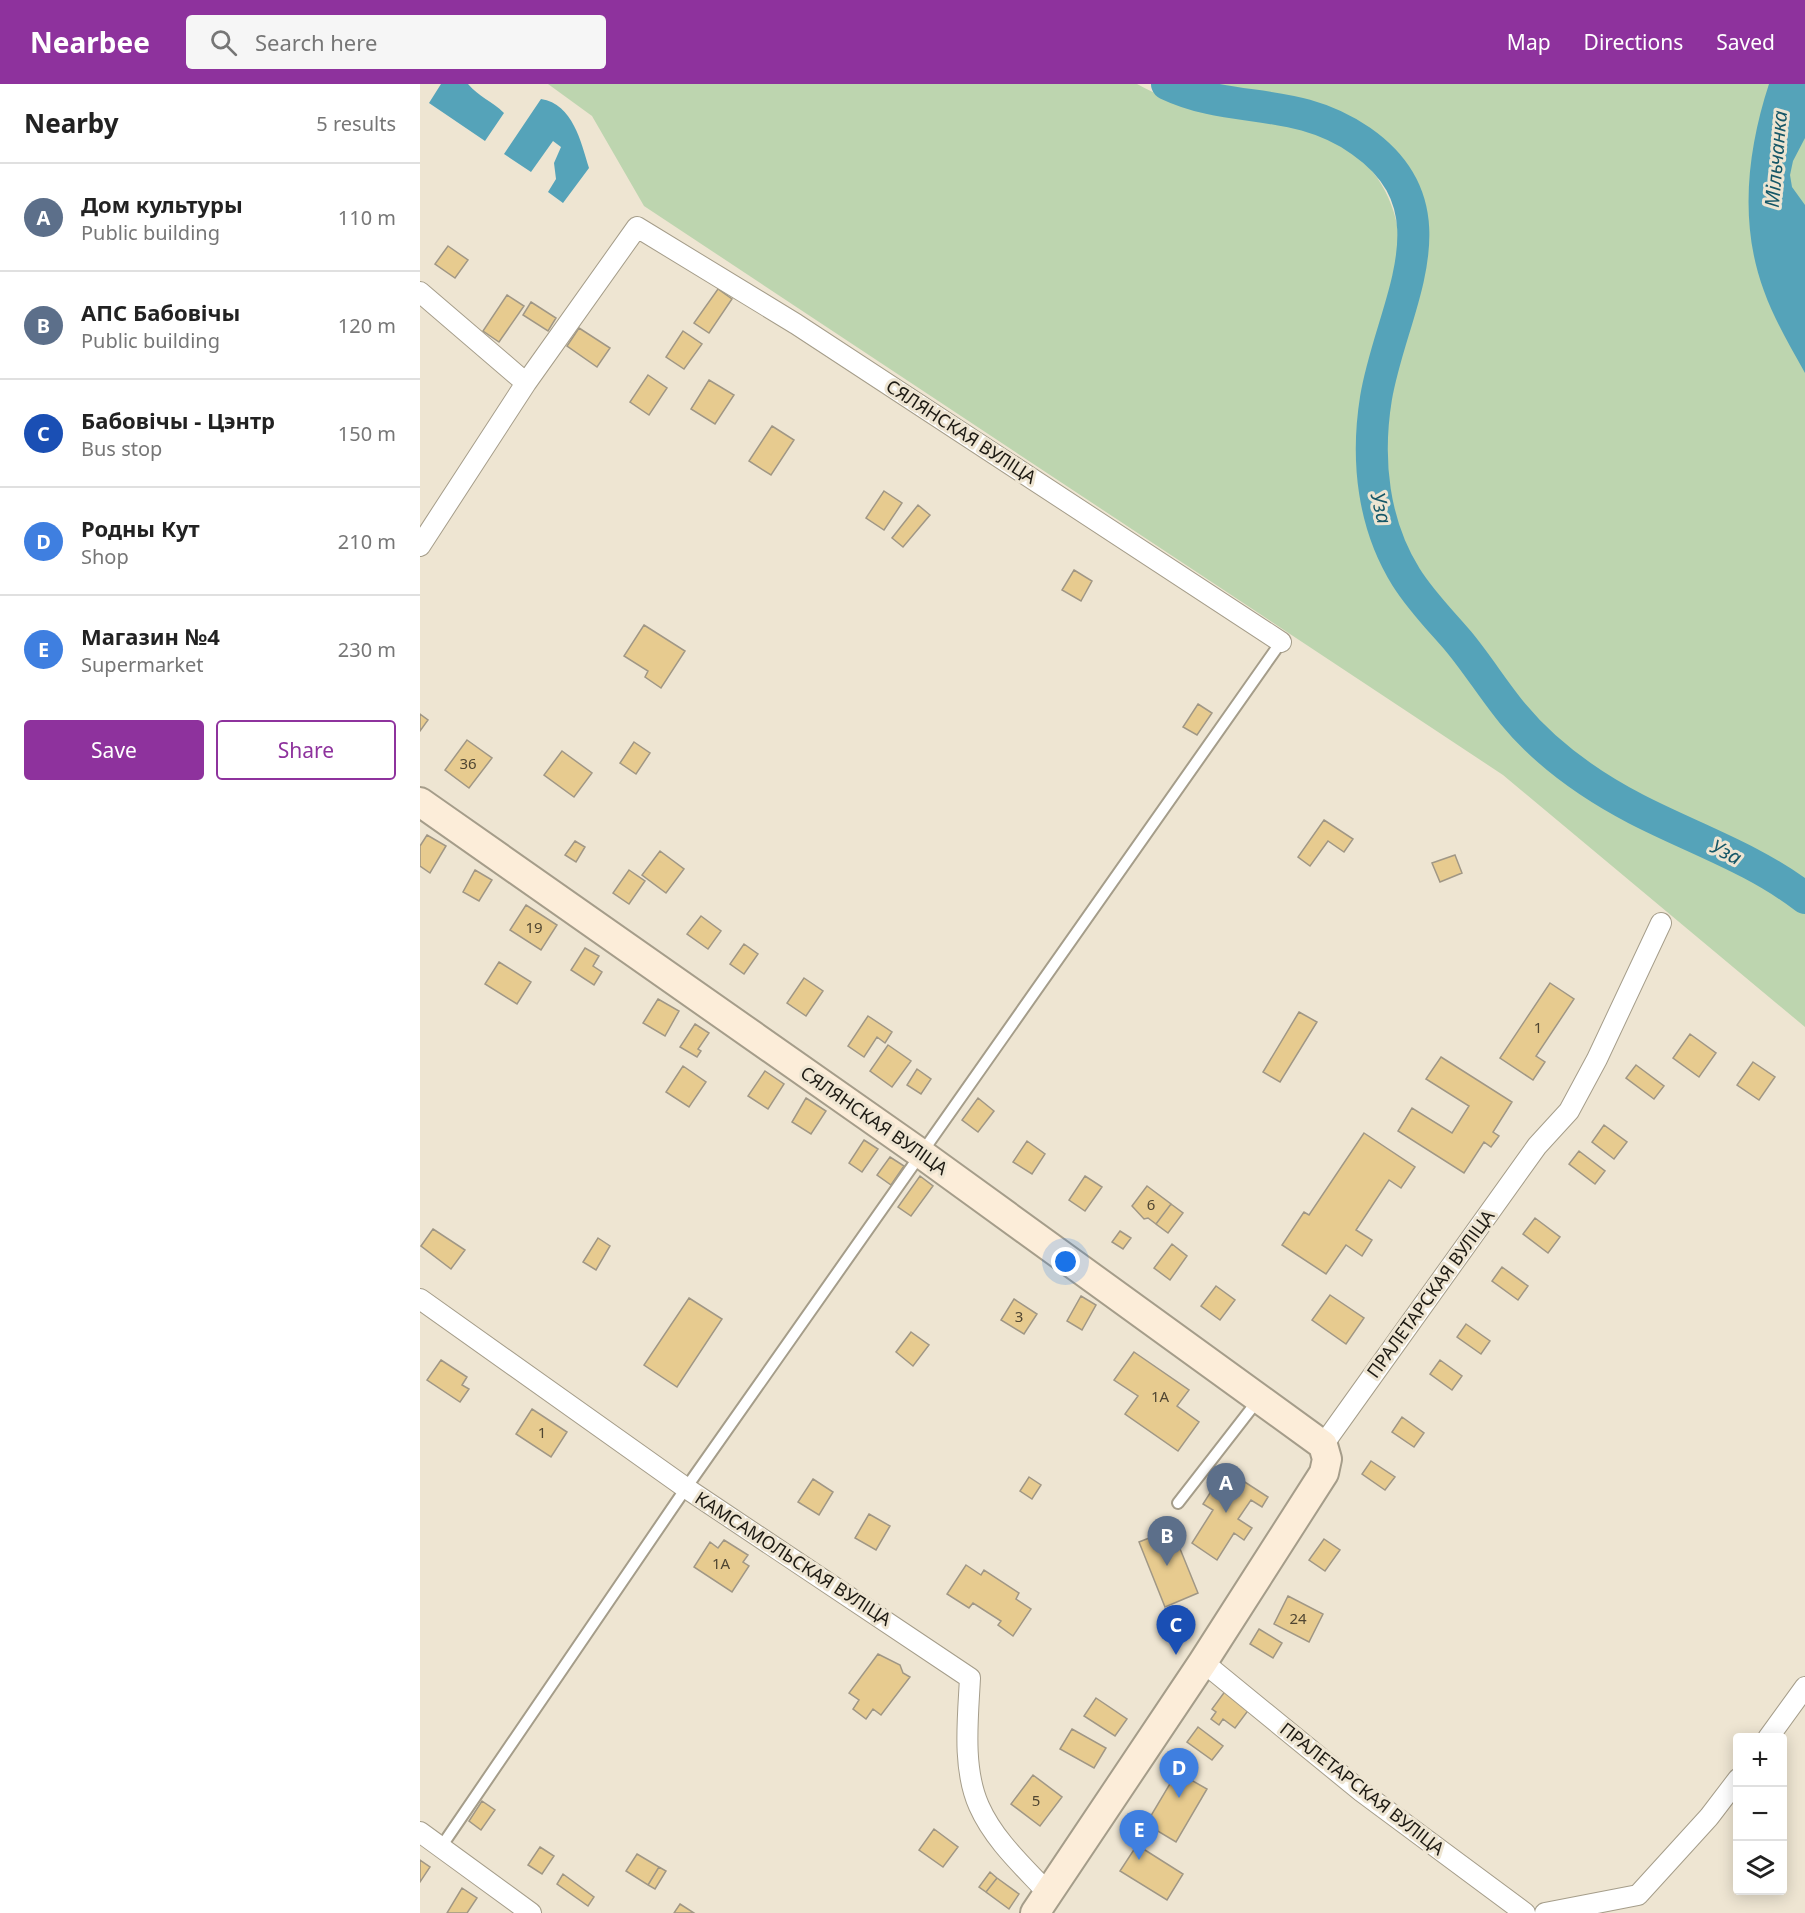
<!DOCTYPE html>
<html lang="en">
<head>
<meta charset="utf-8">
<style>
	body { margin:0; font-family:"Noto Sans",sans-serif; background:#f6f6f6; color:#222 }
	.controls { position:absolute; right:18px; bottom:18px; display:grid; overflow:hidden; border-radius:6px; box-shadow:0 3px 15px #0003 }
	.controls button { width:54px; height:54px; display:grid; place-items:center; padding:0; border:0; border-bottom:2px solid #e0e0e0; background:#fff; color:#222; font:30px sans-serif }
	.you { position:absolute; left:646px; top:1178px; width:21px; height:21px; margin:-15px; border:4px solid #fff; border-radius:50%; background:#1a73e8; box-shadow:0 0 0 9px #1a73e833 }
	.badge { display:grid; place-items:center; width:39px; height:39px; border-radius:50%; background:#8e329d; color:#fff; font-size:20px; font-weight:700 }
	.pin { position:absolute; translate:-50% -50px; filter:drop-shadow(0 2px 3px #0008) }
	.pin::after { content:''; position:absolute; top:32px; width:21px; height:18px; background:inherit; clip-path:polygon(0 0,100% 0,50% 100%) }
	.list { margin:0; padding:0; list-style:none }
	h2 { display:flex; justify-content:space-between; align-items:center; height:78px; margin:0; padding:0 24px; font-size:26px }
	h2 small { font-size:20px; font-weight:400; color:#767676 }
	.list li { display:grid; grid-template-columns:39px 1fr auto; gap:18px; align-items:center; box-sizing:border-box; height:108px; padding:0 24px; border-top:2px solid #e0e0e0 }
	.list b { display:block; font-size:22px; white-space:nowrap }
	.list p { margin:0; font-size:20px; white-space:nowrap; color:#767676 }
	.list em { font-size:20px; font-style:normal; color:#767676 }
	.actions { display:flex; gap:12px; padding:18px 24px }
	.actions a { flex:1; padding:14px 0; border:2px solid #8e329d; border-radius:6px; text-align:center; font-size:21px; color:#8e329d }
	.actions .main { background:#8e329d; color:#fff }
	.icon { flex:none; width:33px; height:33px; fill:none; stroke:currentColor; stroke-width:2; stroke-linecap:round; stroke-linejoin:round }
	.map { position:relative; flex:none; width:1385px; height:1829px; overflow:hidden }
	header { display:flex; align-items:center; gap:36px; box-sizing:border-box; height:84px; padding:0 30px; background:#8e329d; color:#fff }
	header strong { font-size:28px }
	nav { display:flex; gap:33px; margin-inline-start:auto; font-size:21px }
	.search { width:420px; height:54px; background:#f6f6f6; display:flex; align-items:center; gap:15px; box-sizing:border-box; padding:0 21px; border-radius:6px; color:#767676; font-size:22px }
	main { display:flex }
	aside { flex:1; background:#fff }
	.map>svg:first-child { display:block }
	.green { fill:#bdd5af }
	.water { fill:#55a3b9 }
	.lines { fill:none; stroke-linecap:round; stroke-linejoin:round }
	.river { stroke:#55a3b9; stroke-width:32 }
	.building { fill:#e7cb8f; stroke:#a09785; stroke-width:1.5 }
	.lane-casing { stroke:#a59d8a; stroke-width:14 }
	.street-casing { stroke:#a59d8a; stroke-width:22 }
	.secondary-casing { stroke:#a59d8a; stroke-width:32 }
	.lane { stroke:#fff; stroke-width:10 }
	.street { stroke:#fff; stroke-width:20 }
	.secondary { stroke:#fcedd9; stroke-width:28 }
	.labels { text-anchor:middle; stroke-width:6; stroke-linejoin:round; paint-order:stroke }
	.number-label { font-size:15px; fill:#504632 }
	.street-label { font-size:18px; fill:#1d1a13; stroke:#eee5d2 }
	.water-label { font-size:20px; font-style:italic; fill:#165767; stroke:#eee5d2 }
</style>
</head>
<body>
<header>
<strong>Nearbee</strong>
<div class="search"><svg class="icon" aria-label="search" viewBox="0 0 24 24"><circle cx="10" cy="10" r="6"/><path d="M15 15l6 6"/></svg>Search here</div>
<nav><a>Map</a><a>Directions</a><a>Saved</a></nav>
</header>
<main>
<aside>
<h2>Nearby<small>5 results</small></h2>
<ul class="list">
<li><span class="badge" style="background:#5c6f8a">A</span><div><b>Дом культуры</b><p>Public building</p></div><em>110 m</em></li>
<li><span class="badge" style="background:#5c6f8a">B</span><div><b>АПС Бабовічы</b><p>Public building</p></div><em>120 m</em></li>
<li><span class="badge" style="background:#1a4fb4">C</span><div><b>Бабовічы - Цэнтр</b><p>Bus stop</p></div><em>150 m</em></li>
<li><span class="badge" style="background:#3f7fe0">D</span><div><b>Родны Кут</b><p>Shop</p></div><em>210 m</em></li>
<li><span class="badge" style="background:#3f7fe0">E</span><div><b>Магазин №4</b><p>Supermarket</p></div><em>230 m</em></li>
</ul>
<div class="actions"><a class="main">Save</a><a>Share</a></div>
</aside>
<div class="map">
<svg width="1385" height="1829" viewBox="0 0 1385 1829">
	<rect width="100%" height="100%" fill="#eee5d2"/>
	<!-- green -->
	<path class="green" d="M128,0H717C784,38 863,25 925,63C967,89 987,143 977,190C972,215 961,239 955,264C948,291 942,321 940,349C936,411 957,470 991,521L1107,665L1124,646C1101,618 1078,590 1056,561C1041,543 1023,526 1008,507C988,482 975,448 968,417C959,379 964,328 973,291C986,242 1016,169 1002,118C991,78 948,44 912,27C872,8 826,13 784,0H1385V943L1083,691L224,122L172,32Z"/>
	<!-- water -->
	<path class="water" d="M21,0H48C59,13 72,17 84,29L65,57L9,19Z
		M1349,0H1385V54L1373,77L1370,91L1372,103L1385,121V289C1370,262 1354,235 1344,207C1319,140 1327,67 1349,0Z
		M121,15C153,20 161,58 169,84L143,119L128,108L136,95L134,79L141,63L133,57L111,88L84,70Z"/>
	<g class="lines">
		<!-- river -->
		<path class="river" d="M747,0C812,31 875,11 941,57C1040,126 971,223 956,314C946,376 953,440 986,493C1001,517 1021,537 1039,558C1058,581 1074,607 1093,630C1126,670 1170,701 1216,725C1272,754 1335,775 1385,814"/>
	</g>
	<!-- building -->
	<path class="building" d="M28,162L48,176L35,194L15,180Z
		M298,205L312,215L289,249L274,239Z
		M87,211L104,222L79,258L63,247Z
		M111,218L136,234L128,247L103,231Z
		M159,244L190,264L177,283L147,262Z
		M263,247L282,260L264,285L246,273Z
		M228,291L247,304L229,331L210,318Z
		M289,296L314,311L295,340L271,325Z
		M352,342L374,356L351,391L329,377Z
		M464,407L482,419L464,446L446,434Z
		M498,421L510,431L483,463L472,454Z
		M654,486L672,497L661,517L642,506Z
		M224,541L265,567L241,604L225,593L228,587L204,572Z
		M778,620L792,629L777,651L763,643Z
		M0,630L8,636L0,647Z
		M47,656L72,674L49,704L25,686Z
		M214,658L230,669L216,690L200,679Z
		M142,667L172,689L154,713L124,691Z
		M904,736L933,755L924,768L908,757L890,782L878,773Z
		M7,751L26,762L10,789L0,782V762Z
		M155,757L165,763L156,778L145,771Z
		M240,767L264,785L246,809L222,791Z
		M1035,771L1042,789L1020,798L1012,779Z
		M55,786L72,796L59,817L43,808Z
		M209,786L225,797L209,820L193,809Z
		M106,821L137,841L121,866L90,846Z
		M281,832L301,847L288,865L267,850Z
		M324,860L338,870L324,890L310,880Z
		M165,864L179,872L173,882L182,888L174,901L151,886Z
		M79,878L111,898L97,920L65,900Z
		M384,894L403,907L386,932L367,919Z
		M1130,899L1154,915L1116,972L1125,978L1113,996L1080,974Z
		M238,915L259,927L245,952L223,939Z
		M879,928L897,938L860,998L843,988Z
		M448,932L472,948L465,959L457,953L444,973L428,962Z
		M275,940L289,949L278,965L281,967L277,973L260,963Z
		M1270,950L1296,969L1279,993L1253,974Z
		M468,961L491,977L472,1003L450,987Z
		M1021,973L1092,1018L1073,1048L1079,1052L1071,1063L1064,1058L1044,1089L978,1047L992,1024L1032,1049L1049,1022L1006,995Z
		M1333,978L1355,993L1339,1016L1317,1001Z
		M1216,981L1244,1002L1234,1015L1206,994Z
		M263,982L286,998L269,1023L246,1008Z
		M497,985L511,995L501,1010L487,1001Z
		M345,987L364,1000L348,1025L328,1012Z
		M386,1014L406,1027L391,1050L372,1038Z
		M558,1014L574,1027L558,1048L542,1036Z
		M1184,1041L1207,1058L1194,1075L1172,1058Z
		M944,1049L995,1083L981,1104L969,1096L936,1146L952,1156L942,1172L926,1161L906,1190L862,1161L884,1128L889,1131Z
		M444,1056L458,1065L442,1088L429,1079Z
		M607,1057L625,1070L612,1090L593,1078Z
		M1159,1067L1185,1087L1175,1100L1149,1080Z
		M470,1073L484,1082L471,1101L457,1091Z
		M500,1092L513,1102L491,1132L478,1123Z
		M665,1092L682,1103L665,1127L649,1116Z
		M727,1102L751,1120L736,1140L728,1134L724,1135L712,1122Z
		M751,1120L763,1129L748,1149L736,1140Z
		M1115,1134L1140,1153L1128,1169L1103,1150Z
		M13,1145L45,1166L31,1185L1,1162Z
		M700,1147L711,1154L703,1165L692,1158Z
		M178,1154L190,1162L176,1186L163,1178Z
		M752,1160L767,1172L750,1196L734,1184Z
		M1082,1183L1108,1202L1098,1216L1072,1197Z
		M796,1202L815,1216L800,1236L781,1222Z
		M910,1211L944,1234L926,1260L892,1236Z
		M661,1212L676,1221L662,1246L647,1237Z
		M269,1214L302,1235L257,1303L224,1281Z
		M594,1215L617,1230L604,1250L581,1236Z
		M1046,1240L1070,1257L1061,1270L1037,1253Z
		M491,1248L509,1261L493,1282L476,1268Z
		M714,1268L769,1306L757,1322L779,1338L758,1367L705,1330L718,1312L694,1296Z
		M21,1276L47,1293L42,1301L49,1305L40,1318L7,1296Z
		M1020,1276L1042,1292L1032,1306L1010,1290Z
		M112,1325L147,1348L131,1373L96,1350Z
		M982,1333L1004,1349L994,1363L972,1348Z
		M951,1377L975,1393L965,1406L942,1390Z
		M814,1391L848,1413L842,1423L831,1416L818,1435L832,1444L824,1456L814,1449L797,1476L772,1459L793,1426L783,1420L799,1395L808,1400Z
		M609,1393L621,1401L612,1415L600,1407Z
		M393,1395L413,1408L399,1431L378,1418Z
		M449,1430L470,1442L456,1466L435,1454Z
		M752,1445L778,1509L745,1523L719,1458Z
		M904,1455L920,1466L905,1487L889,1476Z
		M304,1456L328,1471L323,1478L329,1482L312,1508L274,1483L290,1458L298,1464Z
		M546,1481L561,1491L564,1486L599,1509L596,1515L611,1525L593,1552L578,1541L581,1537L553,1519L549,1524L527,1510Z
		M868,1512L903,1530L889,1558L854,1540Z
		M839,1545L862,1559L853,1574L830,1560Z
		M458,1570L480,1581L483,1589L490,1593L461,1631L453,1625L446,1635L433,1625L439,1616L429,1609Z
		M806,1606L830,1624L815,1644L803,1635L799,1641L791,1635L796,1628L792,1625Z
		M676,1614L707,1635L695,1652L664,1632Z
		M778,1643L803,1662L792,1676L767,1658Z
		M652,1645L686,1664L674,1684L640,1665Z
		M757,1688L787,1705L756,1758L726,1740Z
		M613,1691L642,1713L620,1742L591,1720Z
		M62,1717L75,1726L61,1746L49,1737Z
		M514,1745L538,1763L523,1783L499,1766Z
		M717,1761L763,1790L747,1816L700,1787Z
		M120,1763L134,1772L122,1790L108,1781Z
		M217,1770L239,1783L228,1801L206,1787Z
		M0,1776L10,1783L0,1798Z
		M239,1783L246,1787L235,1805L228,1801Z
		M570,1788L577,1794L566,1808L559,1803Z
		M143,1790L174,1813L168,1822L137,1800Z
		M577,1794L599,1810L589,1825L566,1808Z
		M42,1804L57,1814L47,1829H27Z
		M260,1820L274,1829H254Z"/>
	<g class="lines">
		<defs>
			<path id="lane" d="M758,1419L838,1316
				M21,1763L266,1404L861,558"/>
			<path id="street" d="M0,208L106,299
				M0,462L106,299L217,143L376,240L861,558
				M0,1215L266,1404L550,1594C548,1634 542,1684 559,1722C574,1756 603,1782 628,1809
				M903,1361L1117,1062L1149,1027L1177,975L1241,839
				M783,1578L942,1708L1105,1829
				M1348,1654L1385,1603
				M0,1748L111,1829
				M1125,1829L1218,1811L1289,1733L1318,1695"/>
			<path id="secondary" d="M0,718L503,1071L903,1361L907,1375L904,1389L783,1578L615,1829"/>
		</defs>
		<!-- lane casing -->
		<use href="#lane" class="lane-casing"/>
		<!-- street casing -->
		<use href="#street" class="street-casing"/>
		<!-- secondary casing -->
		<use href="#secondary" class="secondary-casing"/>
		<!-- lane -->
		<use href="#lane" class="lane"/>
		<!-- street -->
		<use href="#street" class="street"/>
		<!-- secondary -->
		<use href="#secondary" class="secondary"/>
	</g>
	<g class="labels">
		<!-- number labels -->
		<g class="number-label">
			<text x="48" y="685">36</text>
			<text x="114" y="849">19</text>
			<text x="1118" y="949">1</text>
			<text x="731" y="1126">6</text>
			<text x="599" y="1238">3</text>
			<text x="740" y="1318">1А</text>
			<text x="122" y="1354">1</text>
			<text x="301" y="1485">1А</text>
			<text x="878" y="1540">24</text>
			<text x="616" y="1722">5</text>
		</g>
		<!-- street labels -->
		<g class="street-label">
			<text transform="translate(541 348) rotate(33)" y="6">СЯЛЯНСКАЯ ВУЛІЦА</text>
			<text transform="translate(454 1037) rotate(35)" y="6">СЯЛЯНСКАЯ ВУЛІЦА</text>
			<text transform="translate(1011 1210) rotate(-54)" y="6">ПРАЛЕТАРСКАЯ ВУЛІЦА</text>
			<text transform="translate(373 1475) rotate(33)" y="6">КАМСАМОЛЬСКАЯ ВУЛІЦА</text>
			<text transform="translate(942 1705) rotate(38)" y="6">ПРАЛЕТАРСКАЯ ВУЛІЦА</text>
		</g>
		<!-- water labels -->
		<g class="water-label">
			<text transform="translate(1356 75) rotate(-85)" y="7">Мільчанка</text>
			<text transform="translate(961 424) rotate(76)" y="7">Уза</text>
			<text transform="translate(1306 768) rotate(27)" y="7">Уза</text>
		</g>
	</g>
</svg>
<div class="controls">
<button>+</button>
<button>−</button>
<button><svg class="icon" aria-label="layers" viewBox="0 0 24 24"><path d="M12 4l9 5-9 5-9-5zM3 14l9 5 9-5"/></svg></button>
</div>
<div class="you"></div>
<div class="pin badge" style="left:806px;top:1429px;background:#5c6f8a">A</div>
<div class="pin badge" style="left:747px;top:1482px;background:#5c6f8a">B</div>
<div class="pin badge" style="left:756px;top:1571px;background:#1a4fb4">C</div>
<div class="pin badge" style="left:759px;top:1714px;background:#3f7fe0">D</div>
<div class="pin badge" style="left:719px;top:1776px;background:#3f7fe0">E</div>
</div>
</main>
</body>
</html>
